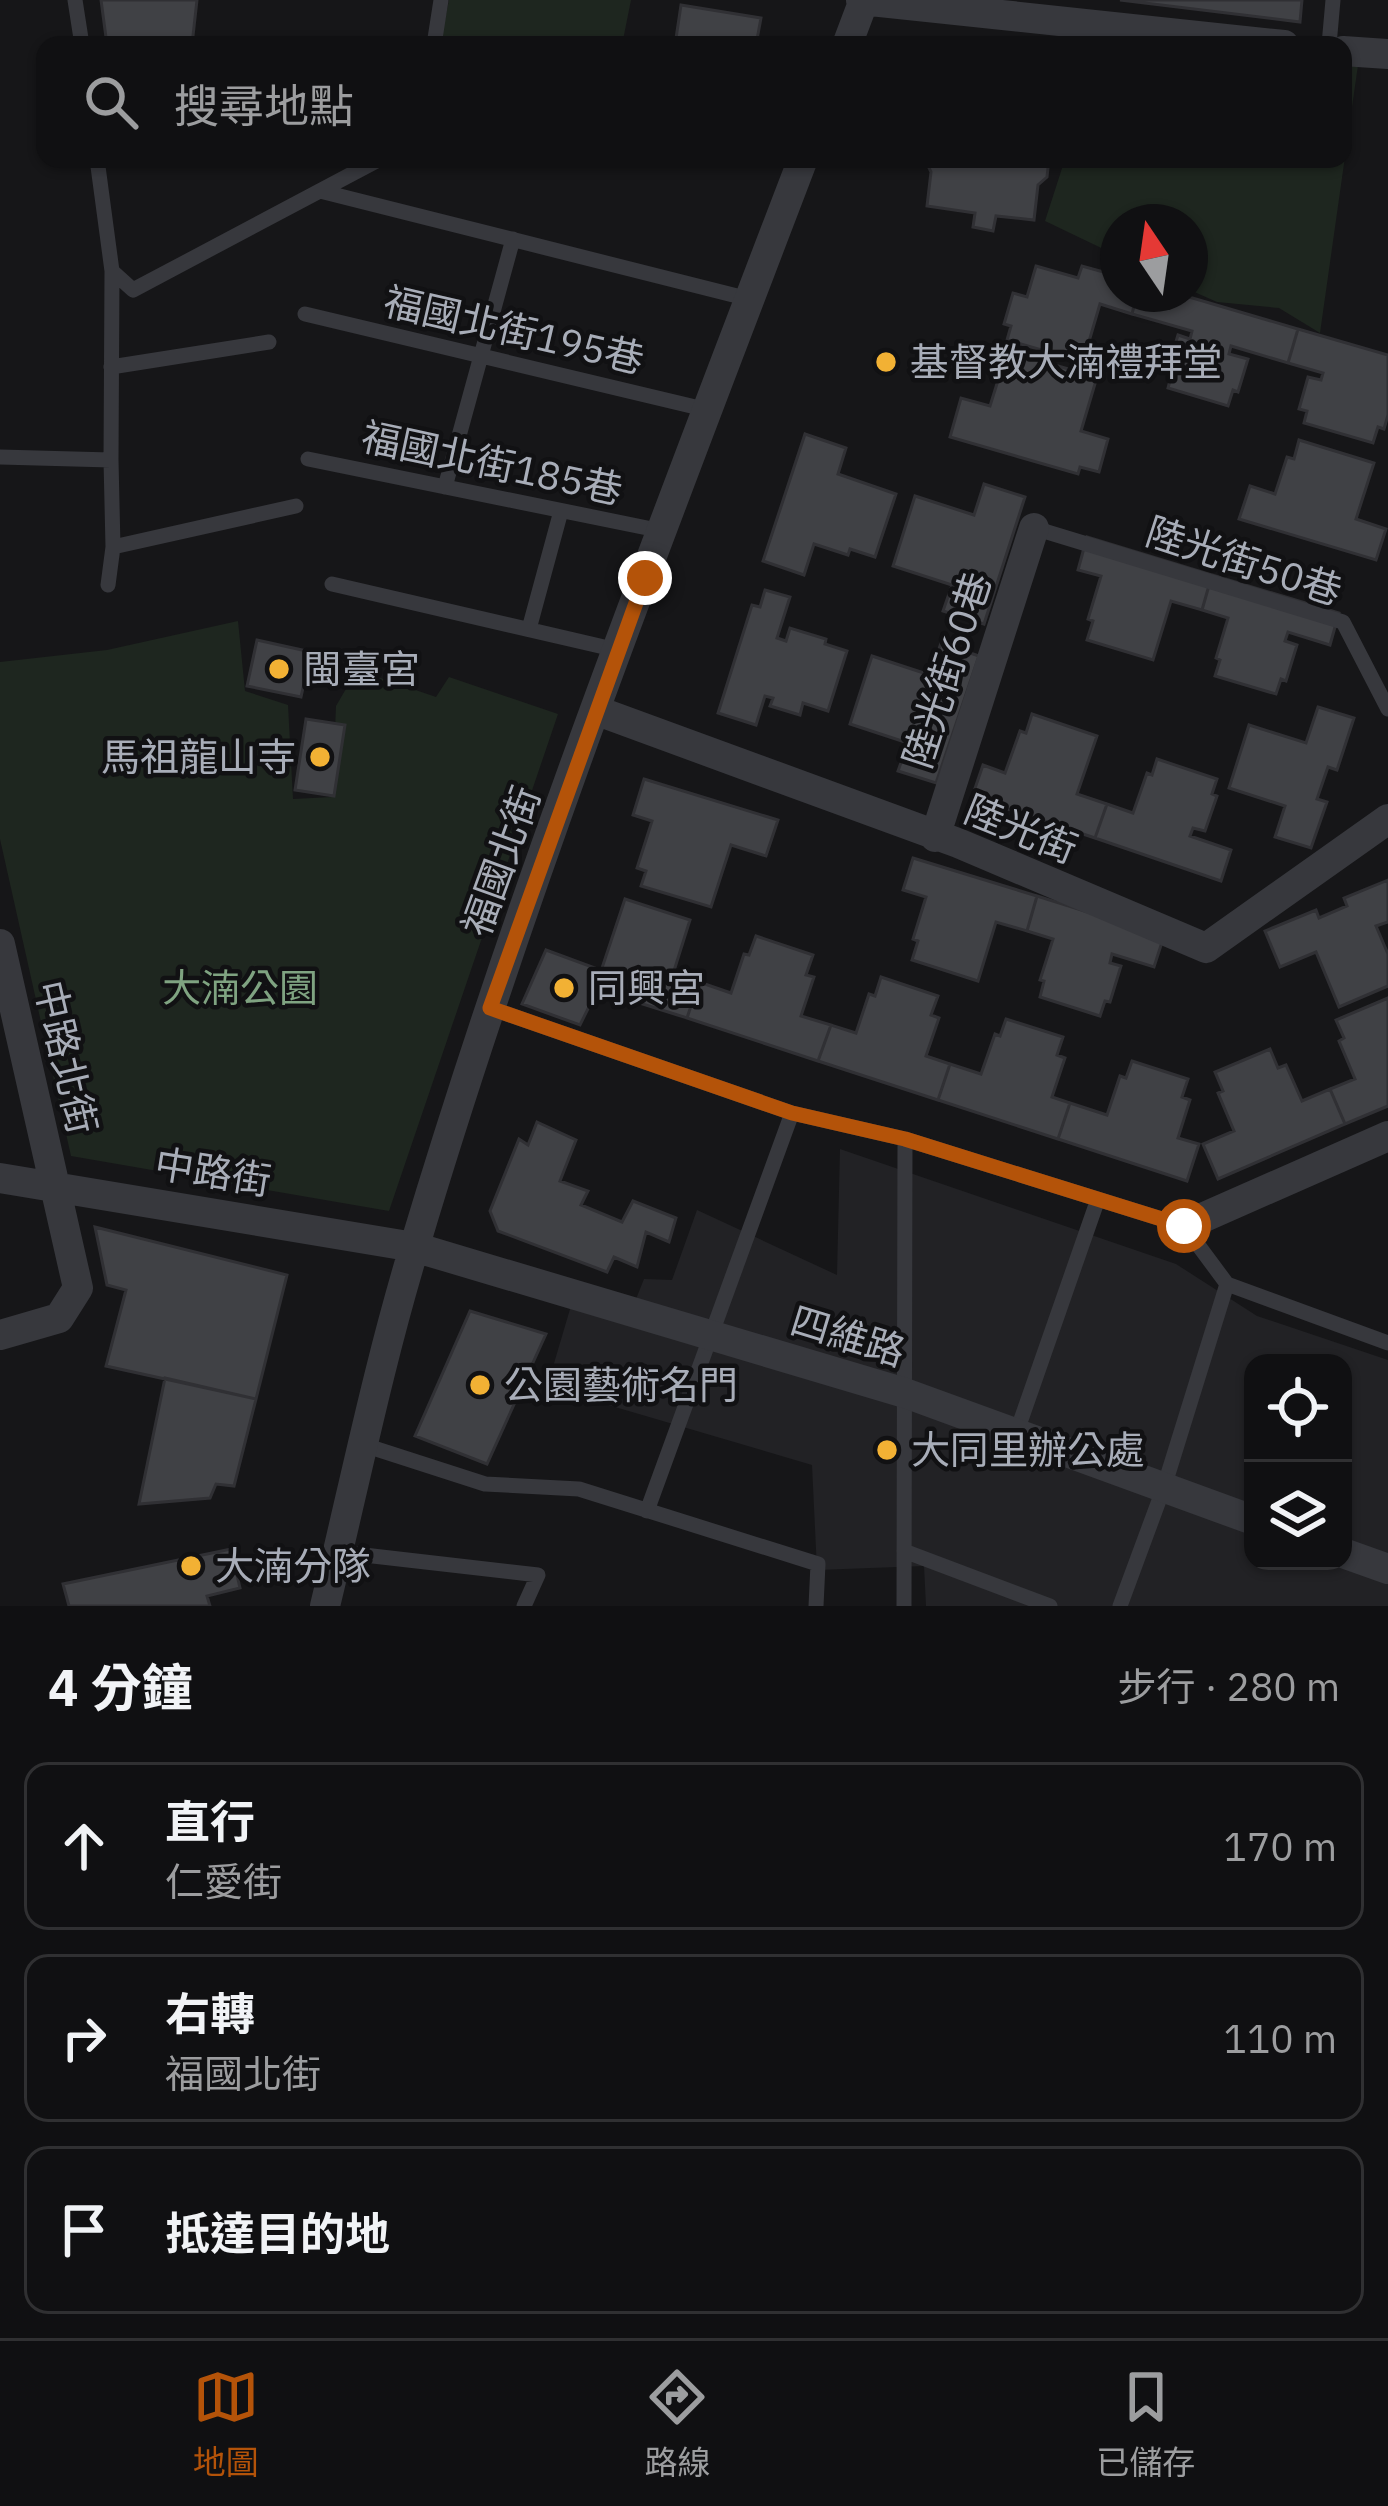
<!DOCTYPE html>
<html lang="zh-TW">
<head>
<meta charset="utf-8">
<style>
	body { margin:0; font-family:"IBM Plex Sans","Noto Sans TC",sans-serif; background:#1e1e20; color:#f1f3f6 }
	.controls { position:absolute; right:36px; bottom:36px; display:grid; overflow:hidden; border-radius:24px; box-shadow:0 3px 9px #0004 }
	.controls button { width:108px; height:108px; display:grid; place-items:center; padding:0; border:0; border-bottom:3px solid #303032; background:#101012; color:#f1f3f6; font:60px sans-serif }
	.compass { position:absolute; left:1100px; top:204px; width:108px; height:108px; border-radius:50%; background:#101012; box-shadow:0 3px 9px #0004; rotate:347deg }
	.stop { position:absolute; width:36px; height:36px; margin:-27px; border:9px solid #b45309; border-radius:50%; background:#fff }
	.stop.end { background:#b45309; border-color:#fff; box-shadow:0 3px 12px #0008 }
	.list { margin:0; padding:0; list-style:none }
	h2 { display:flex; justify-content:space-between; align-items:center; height:156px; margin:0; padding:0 48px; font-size:51px }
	h2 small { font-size:39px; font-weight:400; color:#9c9d9f }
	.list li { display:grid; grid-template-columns:78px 1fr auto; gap:36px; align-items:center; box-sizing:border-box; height:168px; margin:0 24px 24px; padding:0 24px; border:3px solid #303032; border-radius:24px }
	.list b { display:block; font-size:45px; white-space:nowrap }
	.list p { margin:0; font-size:39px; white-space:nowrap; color:#9c9d9f }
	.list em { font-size:39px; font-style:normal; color:#9c9d9f }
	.icon { flex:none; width:66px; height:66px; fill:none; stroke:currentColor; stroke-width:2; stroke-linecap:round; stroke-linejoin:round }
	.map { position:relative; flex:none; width:1388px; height:1606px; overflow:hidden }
	.search { position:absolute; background:#101012; box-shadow:0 3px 9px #0004; left:36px; right:36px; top:36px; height:132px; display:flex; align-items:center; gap:30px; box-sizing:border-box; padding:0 42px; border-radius:24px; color:#9c9d9f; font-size:45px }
	.sheet { height:732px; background:#101012 }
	nav { display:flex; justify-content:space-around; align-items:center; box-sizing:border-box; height:168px; border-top:3px solid #303032; background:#101012; font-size:33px; color:#9c9d9f }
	nav a { display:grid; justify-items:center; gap:6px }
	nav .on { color:#b45309 }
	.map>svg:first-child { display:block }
	.built { fill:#222225; fill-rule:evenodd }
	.green { fill:#1e261f }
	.building { fill:#404145; stroke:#303034; stroke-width:3 }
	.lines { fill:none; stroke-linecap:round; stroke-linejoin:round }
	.lane { stroke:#37383d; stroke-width:15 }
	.street { stroke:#37383d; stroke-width:30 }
	.route { stroke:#b45309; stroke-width:15 }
	.poi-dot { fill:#f2b134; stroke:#111113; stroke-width:4.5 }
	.labels { text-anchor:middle; stroke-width:9; stroke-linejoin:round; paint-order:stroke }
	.street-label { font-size:39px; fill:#a8adb8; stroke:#111113 }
	.poi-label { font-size:39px; fill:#a8adb8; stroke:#111113; text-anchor:start }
	.park-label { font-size:39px; fill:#7fa381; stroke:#111113 }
</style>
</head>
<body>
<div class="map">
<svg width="1388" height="1606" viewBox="0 0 1388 1606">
	<rect width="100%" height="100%" fill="#161618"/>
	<!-- built -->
	<path class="built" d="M840,1149L1176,1264L1257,1316L1388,1360V1606H926L924,1566L817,1570L812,1465L547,1387L573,1299L628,1319L644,1279L672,1280L697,1210L837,1275ZM1253,1363H1343V1561H1253Z"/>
	<!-- green -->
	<path class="green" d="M449,0H631L622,45H440Z
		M1343,63L1358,65L1320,333L1279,308L1217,302L1190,290V222H1118V256L1045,221L1065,159H1343Z
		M238,621L245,691L288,705L293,799L332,797L336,706L357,670L436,697L449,677L558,714L389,1211L71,1156L0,839V662L107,650Z"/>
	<!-- building -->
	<path class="building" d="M101,0H197L192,45H107Z
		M1120,0H1302L1300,22Z
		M681,5L761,18L756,45H675Z
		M925,159H1049L1047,177L1038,185L1034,220L996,216L993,231L973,227L975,213L927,206L931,172Z
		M1036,266L1078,278L1082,266L1118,276V294H1137L1132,314L1100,304L1083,362L1007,340L1011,326L1004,324L1013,293L1027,297Z
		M1137,294H1179L1298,329L1288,363L1231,346L1229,354L1248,359L1238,392L1233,390L1228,406L1168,388L1172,373L1167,371L1178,335L1190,339L1192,331L1132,314Z
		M1298,329L1388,355V415L1384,429L1378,427L1373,443L1304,423L1307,411L1299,409L1308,377L1321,380L1323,373L1288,363Z
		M1012,353L1097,377L1081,431L1108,439L1099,472L1080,467L1078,474L950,437L961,398L990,406L1000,374L1006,376Z
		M805,434L846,448L838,474L896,494L875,557L850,549L848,555L814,544L804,575L763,561Z
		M1299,440L1374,463L1356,519L1386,529L1376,560L1239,519L1250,486L1275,494L1287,457L1294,459Z
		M984,484L1025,497L984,624L943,611L952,585L893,566L915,496L974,515Z
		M1087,537L1212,575L1202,610L1171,601L1153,660L1087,640L1093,621L1088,619L1101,576L1078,570Z
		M1212,575L1339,613L1330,645L1288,632L1285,641L1297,645L1286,681L1281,679L1276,694L1215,676L1220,660L1216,658L1228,618L1202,610Z
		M765,590L790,597L777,638L786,641L790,628L826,639L825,644L847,651L828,711L803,703L800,715L770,706L773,698L765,696L756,725L718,713L752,605L760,607Z
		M257,640L311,652L301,697L247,686Z
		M941,643L979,656L936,783L898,771L908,743L850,724L872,656L930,675Z
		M1318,707L1354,718L1337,770L1328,767L1317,799L1327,802L1311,848L1275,837L1285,806L1229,788L1249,725L1306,743Z
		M1032,714L1097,736L1077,794L1107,804L1095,838L972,797L983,765L1005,773L1020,731L1026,733Z
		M306,719L345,725L334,796L295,790Z
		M1157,759L1217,779L1212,794L1217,796L1205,831L1193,828L1190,836L1231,850L1221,881L1095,838L1107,804L1133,813L1147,773L1152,775Z
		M644,779L778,820L766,856L731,845L711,907L641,886L646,871L637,868L652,821L633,815Z
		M913,858L1037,896L1027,931L996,922L978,981L912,960L918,941L913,939L926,897L903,890Z
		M1388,880V922L1376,926L1388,954V986L1339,1007L1316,952L1280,967L1265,931L1316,910L1319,918L1347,906L1344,898Z
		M1037,896L1164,936L1154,967L1112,954L1110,963L1121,966L1110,1002L1105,1001L1100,1016L1040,997L1044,981L1040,980L1053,939L1027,931Z
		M625,899L690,920L673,974L699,982L687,1018L595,989Z
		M756,936L813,955L806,975L814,977L801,1016L831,1025L818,1061L687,1018L699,982L731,993L744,954L749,955Z
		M546,950L606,972L580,1025L522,1004Z
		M881,977L938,996L931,1015L939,1018L926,1056L950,1064L938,1100L818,1061L831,1025L856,1033L869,994L875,996Z
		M1388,998V1106L1345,1124L1330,1089L1355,1079L1339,1041L1344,1038L1336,1020Z
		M1006,1019L1063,1037L1057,1055L1065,1058L1052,1097L1070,1103L1058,1139L938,1100L950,1064L981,1074L995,1034L1000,1036Z
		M1270,1049L1278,1068L1286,1065L1302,1101L1330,1089L1345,1124L1218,1179L1203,1144L1234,1131L1218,1093L1223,1091L1215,1072Z
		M1132,1061L1188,1079L1182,1097L1190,1100L1178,1138L1199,1144L1187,1181L1058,1139L1070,1103L1107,1115L1120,1076L1126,1078Z
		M537,1122L576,1140L560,1181L588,1191L581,1205L622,1222L633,1201L676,1218L669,1242L646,1232L637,1267L614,1257L607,1272L498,1231L490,1211L519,1139L528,1145Z
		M95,1227L287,1275L256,1399L106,1366L126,1290L107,1285Z
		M470,1311L546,1334L487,1464L415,1436Z
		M165,1378L256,1399L234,1486L216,1484L210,1498L139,1504Z
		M231,1549L240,1588L207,1596L210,1606H69L63,1584Z"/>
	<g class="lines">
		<!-- lane -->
		<path class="lane" d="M75,0L82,45
			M434,45L441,0
			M1329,45L1333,0
			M97,159L112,271L133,290L380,159
			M320,191L749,299
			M305,314L708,410
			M111,367L269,342
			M0,457L111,460L112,271
			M308,459L662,531
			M445,487L513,239
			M1034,528L1343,622L1388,709
			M113,547L296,506
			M332,584L617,650
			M108,585L113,547L111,460
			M529,629L561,511
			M490,1008L792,1113L905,1139L1184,1226L1227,1284L1388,1343
			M1016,1434L1098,1199
			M364,1445L485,1484L579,1489L818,1564L816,1606
			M647,1511L792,1113
			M904,1551L1050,1606
			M338,1552L538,1575L524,1606
			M904,1606L905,1139
			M1120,1606L1164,1487L1227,1284"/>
		<!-- street -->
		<path class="street" d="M861,0L1284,45
			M847,45L864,0
			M1343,51L1388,54
			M595,710L958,843L1206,948L1388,819
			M935,837L1034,528
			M0,944L78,1288L59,1318L0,1335
			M0,1178L414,1247L905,1393L1253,1520
			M1184,1226L1388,1136
			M1343,1553L1388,1569
			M325,1606C354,1486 379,1363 415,1245C525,877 666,518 803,159"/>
	</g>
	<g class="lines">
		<!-- route -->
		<path class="route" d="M645,578L490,1008L792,1113L905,1139L1184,1226"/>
	</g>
	<!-- markers -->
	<g class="poi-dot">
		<circle cx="886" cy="362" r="12"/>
		<circle cx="279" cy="669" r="12"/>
		<circle cx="320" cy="757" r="12"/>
		<circle cx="564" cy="988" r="12"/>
		<circle cx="480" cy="1385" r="12"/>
		<circle cx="887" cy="1450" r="12"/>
		<circle cx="191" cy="1566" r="12"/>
	</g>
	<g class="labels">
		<!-- street labels -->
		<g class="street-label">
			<text transform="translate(514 330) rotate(13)" y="14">福國北街195巷</text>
			<text transform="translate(492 463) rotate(12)" y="14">福國北街185巷</text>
			<text transform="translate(1244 561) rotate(18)" y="14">陸光街50巷</text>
			<text transform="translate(947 670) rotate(-72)" y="14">陸光街60巷</text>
			<text transform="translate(1021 829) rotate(22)" y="14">陸光街</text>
			<text transform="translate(501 861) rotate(-70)" y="14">福國北街</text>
			<text transform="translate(66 1057) rotate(77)" y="14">中路北街</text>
			<text transform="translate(213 1172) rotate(9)" y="14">中路街</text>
			<text transform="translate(848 1336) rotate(17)" y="14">四維路</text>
		</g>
		<!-- poi labels -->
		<g class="poi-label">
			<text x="910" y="376">基督教大湳禮拜堂</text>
			<text x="303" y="683">閩臺宮</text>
			<text x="296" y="771" text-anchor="end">馬祖龍山寺</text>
			<text x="588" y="1002">同興宮</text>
			<text x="504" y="1399">公園藝術名門</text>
			<text x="911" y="1464">大同里辦公處</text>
			<text x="215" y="1580">大湳分隊</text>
		</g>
		<!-- park labels -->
		<g class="park-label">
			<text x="240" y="1002">大湳公園</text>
		</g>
	</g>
</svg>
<div class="controls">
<button><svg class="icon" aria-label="locate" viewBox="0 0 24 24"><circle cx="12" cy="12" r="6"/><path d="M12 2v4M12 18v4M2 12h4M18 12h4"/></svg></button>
<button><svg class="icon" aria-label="layers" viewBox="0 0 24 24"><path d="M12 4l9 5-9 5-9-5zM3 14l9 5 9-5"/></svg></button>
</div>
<svg class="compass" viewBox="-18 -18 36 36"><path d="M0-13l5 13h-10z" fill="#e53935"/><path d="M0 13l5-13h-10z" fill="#9c9d9f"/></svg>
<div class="stop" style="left:1184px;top:1226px"></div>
<div class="stop end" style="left:645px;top:578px"></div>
<div class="search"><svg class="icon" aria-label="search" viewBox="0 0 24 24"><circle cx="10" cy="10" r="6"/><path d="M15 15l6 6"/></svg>搜尋地點</div>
</div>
<section class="sheet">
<h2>4 分鐘<small>步行 · 280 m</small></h2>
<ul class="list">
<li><svg class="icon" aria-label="ahead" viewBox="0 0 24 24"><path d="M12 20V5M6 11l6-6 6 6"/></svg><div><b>直行</b><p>仁愛街</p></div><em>170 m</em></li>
<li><svg class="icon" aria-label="right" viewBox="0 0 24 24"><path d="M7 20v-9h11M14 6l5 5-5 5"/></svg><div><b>右轉</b><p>福國北街</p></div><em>110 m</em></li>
<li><svg class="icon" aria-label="arrive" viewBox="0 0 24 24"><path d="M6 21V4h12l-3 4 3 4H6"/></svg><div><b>抵達目的地</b></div></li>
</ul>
</section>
<nav>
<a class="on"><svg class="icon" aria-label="map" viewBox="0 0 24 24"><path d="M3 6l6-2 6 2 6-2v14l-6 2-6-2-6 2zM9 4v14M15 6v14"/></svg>地圖</a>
<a><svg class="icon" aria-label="directions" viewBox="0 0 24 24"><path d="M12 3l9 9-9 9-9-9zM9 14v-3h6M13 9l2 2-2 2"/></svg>路線</a>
<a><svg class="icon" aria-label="saved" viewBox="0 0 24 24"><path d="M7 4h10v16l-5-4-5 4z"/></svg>已儲存</a>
</nav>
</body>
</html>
